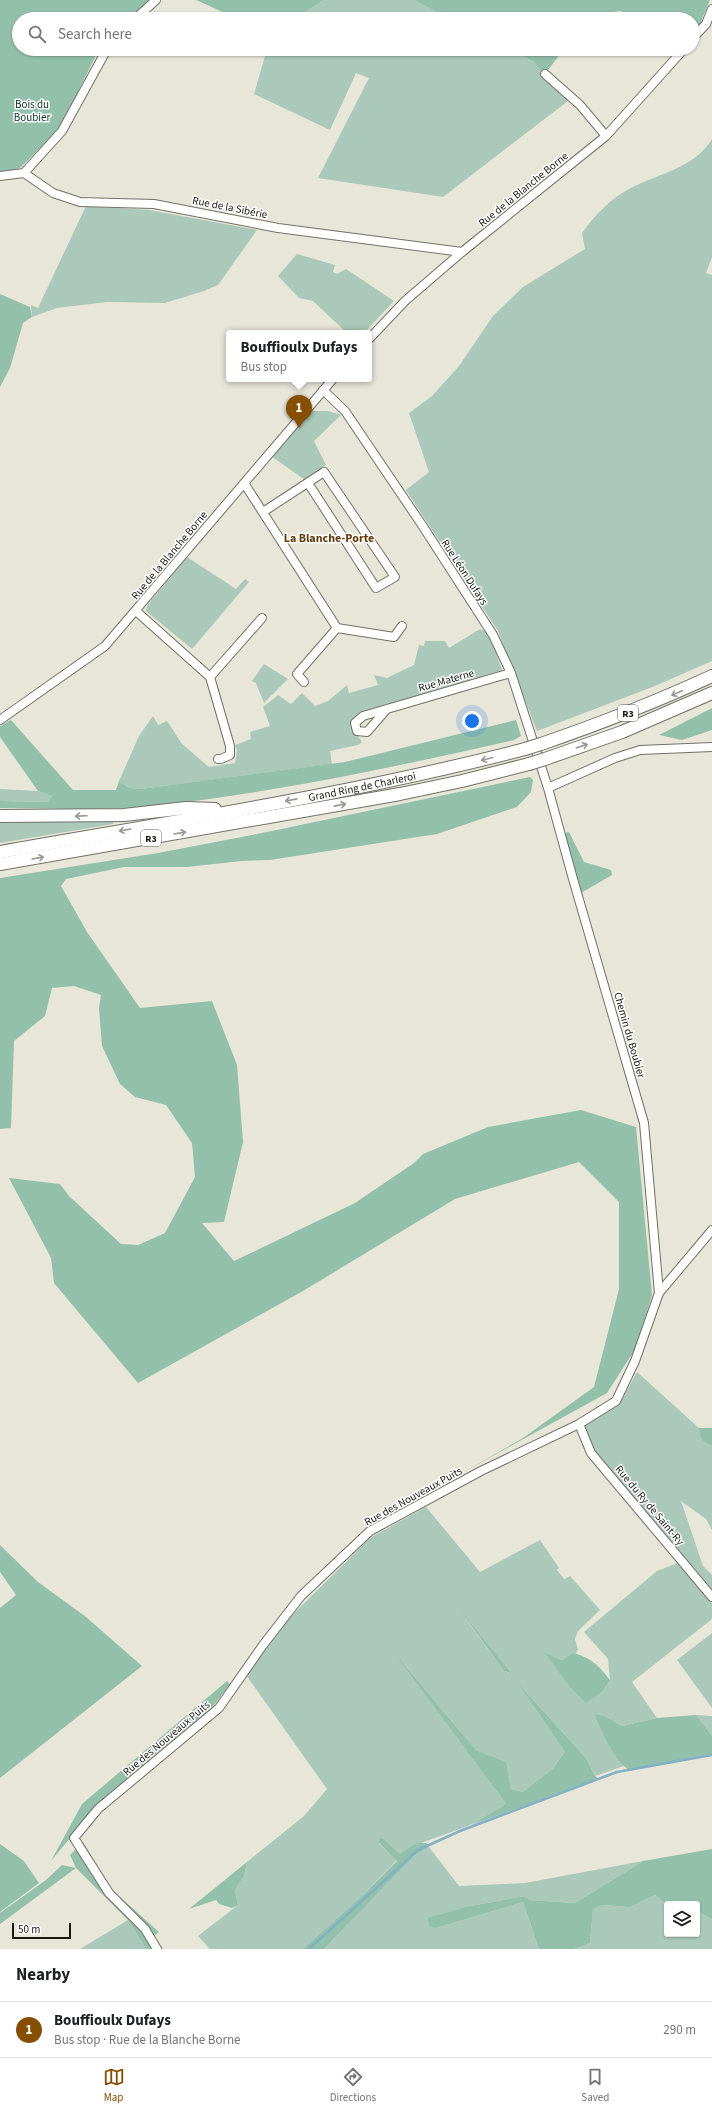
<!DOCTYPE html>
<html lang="en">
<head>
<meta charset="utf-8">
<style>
	body { margin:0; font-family:"Source Sans 3",sans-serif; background:#f6f6f6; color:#202124 }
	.controls { position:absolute; right:12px; bottom:12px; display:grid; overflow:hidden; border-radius:4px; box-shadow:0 1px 3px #0004 }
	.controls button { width:36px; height:36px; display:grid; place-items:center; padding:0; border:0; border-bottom:1px solid #e0e0e0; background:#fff; color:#202124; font:20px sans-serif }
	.scale { position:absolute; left:12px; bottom:10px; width:59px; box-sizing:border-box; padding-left:4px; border:2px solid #181813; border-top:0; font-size:11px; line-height:14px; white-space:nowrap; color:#181813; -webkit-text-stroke:3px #fff; paint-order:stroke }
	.you { position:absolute; left:472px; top:721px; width:14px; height:14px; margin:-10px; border:3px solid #fff; border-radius:50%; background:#1a73e8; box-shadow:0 0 0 6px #1a73e833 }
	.badge { display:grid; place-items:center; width:26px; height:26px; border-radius:50%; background:#864e00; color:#fff; font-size:13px; font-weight:700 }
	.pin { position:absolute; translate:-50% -33px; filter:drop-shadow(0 1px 2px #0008) }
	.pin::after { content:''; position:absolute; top:21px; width:14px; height:12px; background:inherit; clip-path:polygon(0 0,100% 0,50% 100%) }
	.popup { position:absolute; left:226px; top:330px; width:146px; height:52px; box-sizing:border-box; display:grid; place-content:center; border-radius:4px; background:#fff; filter:drop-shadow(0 1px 3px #0005); font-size:13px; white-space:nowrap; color:#757577 }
	.popup b { font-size:15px; color:#202124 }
	.popup::after { content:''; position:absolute; left:50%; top:100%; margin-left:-8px; border:8px solid transparent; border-top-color:#fff }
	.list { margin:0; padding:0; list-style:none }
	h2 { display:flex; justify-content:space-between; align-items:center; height:52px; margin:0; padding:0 16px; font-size:17px }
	h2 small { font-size:13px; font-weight:400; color:#757577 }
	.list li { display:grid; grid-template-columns:26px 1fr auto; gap:12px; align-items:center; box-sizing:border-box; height:56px; padding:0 16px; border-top:1px solid #e0e0e0 }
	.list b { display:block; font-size:15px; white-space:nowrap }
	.list p { margin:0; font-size:13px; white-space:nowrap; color:#757577 }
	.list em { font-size:13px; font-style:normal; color:#757577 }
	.icon { flex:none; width:22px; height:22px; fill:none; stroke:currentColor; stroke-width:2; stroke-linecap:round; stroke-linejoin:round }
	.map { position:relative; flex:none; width:712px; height:1949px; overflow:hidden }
	.search { position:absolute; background:#fff; box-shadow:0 1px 3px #0004; left:12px; right:12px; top:12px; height:44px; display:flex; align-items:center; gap:10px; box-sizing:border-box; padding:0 14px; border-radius:22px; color:#757577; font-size:15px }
	.sheet { height:108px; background:#fff }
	nav { display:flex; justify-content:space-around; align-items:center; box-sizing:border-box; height:56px; border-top:1px solid #e0e0e0; background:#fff; font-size:11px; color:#757577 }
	nav a { display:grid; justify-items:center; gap:2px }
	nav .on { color:#864e00 }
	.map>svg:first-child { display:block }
	.green { fill:#aac9ba; fill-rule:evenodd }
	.forest { fill:#93c0aa }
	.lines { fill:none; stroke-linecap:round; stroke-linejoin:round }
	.stream { stroke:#82b0c4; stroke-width:2.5 }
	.minor-casing { stroke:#737165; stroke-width:10 }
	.highway-casing { stroke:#737165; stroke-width:14 }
	.minor { stroke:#fff; stroke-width:8 }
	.highway { stroke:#fff; stroke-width:12 }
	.highway-bridge-casing { stroke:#737165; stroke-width:14; stroke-linecap:butt }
	.highway-bridge { stroke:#fff; stroke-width:12 }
	.oneway { stroke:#979795 }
	.labels { text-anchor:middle; stroke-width:3; stroke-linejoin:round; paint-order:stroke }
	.shield { fill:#fff; stroke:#5d5d5a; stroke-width:1 }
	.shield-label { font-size:10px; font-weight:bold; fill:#181813 }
	.park-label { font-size:11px; fill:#0c3325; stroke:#fff }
	.street-label { font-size:11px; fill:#181813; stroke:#fff }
	.neighbourhood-label { font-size:12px; font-weight:bold; fill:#633c0d; stroke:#fff }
</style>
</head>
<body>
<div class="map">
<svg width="712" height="1949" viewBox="0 0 712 1949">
	<rect width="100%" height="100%" fill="#e8e6d9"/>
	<!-- green -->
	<path class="green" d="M324,0H414L450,19H294Z
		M267,49H508L534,62L572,98L443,197L318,178L369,78L356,73L330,130L254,94Z
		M712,139V257L706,273L712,275V661L655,686L537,731L498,631L406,490L429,472L409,413L432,396L459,366L493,316L523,287L585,249L582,233C595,215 609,200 629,189C657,174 695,168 712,139Z
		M86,206L149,210L257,230L218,285L204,291L165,303L107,302L57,308L32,317L31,305L38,308Z
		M297,254L335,265L333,272L337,274L346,269L394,301L364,333H347L313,301L299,298L278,276Z
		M312,411H328L341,415L314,441L326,465L305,480L271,456Z
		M187,557L236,589L245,579L249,582L192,649L146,611L147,606Z
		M480,629L489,633L502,670L361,712L355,717L351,726L362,742L358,745L330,751L332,764L140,789L129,788L119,781L139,736L153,716L158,725L167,721L182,744L209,767L235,763L237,751L235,745L251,739L250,732L270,726L263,707L278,695L291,704L302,693L315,706L328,701L347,685L349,693L378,685L374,675L387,678L414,665L419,645L424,646L425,641H445L449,648Z
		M264,664L288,679L264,703L256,683L252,681Z
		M0,789L38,791L52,796L49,802L0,801Z
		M0,819H114L113,824L0,843Z
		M637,1372L699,1428C699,1439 702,1442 712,1446V1530L706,1519L681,1501L703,1566L712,1575V1593L592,1451L583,1425L620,1403Z
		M426,1507L480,1572L540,1540L559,1568L557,1570L564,1579L570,1576L600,1610L578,1631L575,1639L578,1650L576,1653L562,1660L546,1654L603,1691L610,1680L608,1659L584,1632L657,1571L680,1562L712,1604V1619L632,1682L657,1718L622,1726L607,1717L609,1745L624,1766L595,1776L586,1758L522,1687L565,1752L553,1768L523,1792L511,1789L505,1762L476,1750L402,1662L506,1804C494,1811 481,1820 468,1826C445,1835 421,1841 400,1854L383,1838L379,1844L397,1860L364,1894L303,1949H210L198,1936L238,1905L235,1890L244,1876L247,1862L304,1816L327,1789L246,1675L276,1631L370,1538ZM463,1615L510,1673L504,1671Z
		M712,1633V1708L677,1660Z
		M696,1715L712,1716V1736Z
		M429,1847L459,1886L525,1883L643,1861L575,1903L528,1900L525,1896L519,1897L470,1906L436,1928L523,1902L539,1949H324L414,1856Z
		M655,1895L667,1905V1934H697V1911L712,1919V1949H575L590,1943L593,1907L603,1905L630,1907Z
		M128,1920L146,1949H80Z"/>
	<!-- forest -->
	<path class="forest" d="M0,0H149L129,19H19V49H99L60,128L20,168L0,174Z
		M196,0H324L294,19H238Z
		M414,0H710L699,26L693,25V19H662L619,11L589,17L587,19H450Z
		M508,49H564L545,74L534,62Z
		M0,294L30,307L32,317L23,323L10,368L0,387Z
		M712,708V730L682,740L659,735Z
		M11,720L73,790H116L119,781L129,788L140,789L345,762L516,720L521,736L514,740C395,767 274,793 151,806C101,811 50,808 0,808V801L48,802L52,796L38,791L0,737V726Z
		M530,777L533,780L531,792L517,807L437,834L270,860L241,861L187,867H124L66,879L61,886L87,932L140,1008L212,1001L237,1065L243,1142L224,1222L202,1223L234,1261L355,1203L414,1163L423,1154L488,1127L581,1110L636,1127L652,1295L636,1348L607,1393L462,1473L523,1438L594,1387L619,1289V1202L579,1162L455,1199L303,1291L138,1383L54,1283L51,1258L9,1178L60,1184L69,1196L121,1244L138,1245L165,1233L195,1177L192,1143L166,1105L135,1097L120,1084L102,1046L99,1008L101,995L74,986L52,988L45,1016L14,1041L11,1128L0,1129V878L158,853L262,833Z
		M569,832L584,862L611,870L612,875L581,893L566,842L564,833Z
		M699,1428H712V1446C702,1442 699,1439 699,1428Z
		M0,1545L38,1582L86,1617L142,1666L0,1778V1608L16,1595L0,1572Z
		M460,1610L511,1673L504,1671Z
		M545,1653L562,1660L574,1653C593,1659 598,1665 610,1680L603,1691L586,1703L570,1687Z
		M396,1655L476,1750L506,1762L511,1789L523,1792L553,1768L565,1752L519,1684L586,1758L595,1776L599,1779L471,1825L506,1804Z
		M227,1681L230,1684L207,1714L94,1809L51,1861L82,1804Z
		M594,1714L607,1717L622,1726L657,1718L696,1715L712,1736V1754L629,1770C612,1758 603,1732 594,1714Z
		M383,1838L400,1854L417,1843H426L429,1847L414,1856L324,1949H303L364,1894L397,1861L379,1843V1839Z
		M83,1842L112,1890L159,1932L154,1936L163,1949H146L128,1920L76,1868L0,1924V1913L46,1880L62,1865L76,1868L70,1855Z
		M0,1844L24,1861L39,1883L0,1912Z
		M712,1849V1919L697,1911V1904L667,1905L655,1895L630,1907L603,1905L593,1908L590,1943L575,1949H539L523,1902L436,1928L429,1926L428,1918L470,1906L519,1897L525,1896L529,1900L575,1903L643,1861Z
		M247,1862L244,1876L235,1890L238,1905L232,1908L219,1904L216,1900L189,1909Z"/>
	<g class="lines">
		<!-- stream -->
		<path class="stream" d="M309,1949L418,1850L460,1831L617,1772L712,1755"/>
		<defs>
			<path id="minor" d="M135,19L156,0
				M693,38L706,24L712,9
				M545,74L580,105L606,136
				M24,173L62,131L107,49
				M0,176L24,173L53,193L80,202L154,204L278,228L462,252
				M369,339L405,301L462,252L606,136L684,49
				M323,390L345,411L422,525L493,635L511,673L548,788L573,879L644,1123L659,1293
				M244,483L337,628L394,637L402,626
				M263,512L324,472L395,577L376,588L308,483
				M136,611L210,677L230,746V755L221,759H218
				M210,677L262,618
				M304,682L297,674L337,628
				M387,709L367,732L357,731L355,723L363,716L500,676L511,673
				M0,720L105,646L333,379
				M548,788L615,758L640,750L712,747
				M579,1424L591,1453L712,1597
				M157,1949L145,1929L109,1893L74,1838L98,1809L219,1708L263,1645L301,1596L370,1531L481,1471L579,1424L616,1401L635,1361L659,1293L712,1230"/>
			<g id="highway">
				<path d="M541,744C599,724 656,702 712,676"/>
				<path d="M545,759L622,732L712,693"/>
				<path d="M0,816L124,815L186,808L215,809"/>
				<path id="s1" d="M0,852C176,821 352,794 525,749"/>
				<path d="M0,864L400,794L462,781L529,764"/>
			</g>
		</defs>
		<!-- minor casing -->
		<use href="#minor" class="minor-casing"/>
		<!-- highway casing -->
		<use href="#highway" class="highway-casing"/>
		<!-- minor -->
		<use href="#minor" class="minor"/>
		<!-- highway -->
		<use href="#highway" class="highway"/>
		<defs>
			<path id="highway-bridge" d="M525,749L541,744
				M529,764L545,759"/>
		</defs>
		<!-- highway-bridge casing -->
		<use href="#highway-bridge" class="highway-bridge-casing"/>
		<!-- highway-bridge -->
		<use href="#highway-bridge" class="highway-bridge"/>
	</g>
	<!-- one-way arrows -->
	<defs><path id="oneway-shaft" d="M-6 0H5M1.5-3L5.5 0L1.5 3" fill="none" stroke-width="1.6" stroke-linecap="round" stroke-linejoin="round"/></defs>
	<g class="oneway">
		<use href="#oneway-shaft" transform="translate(677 693) rotate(155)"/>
		<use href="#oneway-shaft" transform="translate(582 746) rotate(-19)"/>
		<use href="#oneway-shaft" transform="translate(487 759) rotate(166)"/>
		<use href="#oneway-shaft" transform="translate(291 800) rotate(169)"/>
		<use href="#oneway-shaft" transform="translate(340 805) rotate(-11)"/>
		<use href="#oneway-shaft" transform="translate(81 816) rotate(178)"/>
		<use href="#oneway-shaft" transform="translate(125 830) rotate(170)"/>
		<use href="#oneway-shaft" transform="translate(180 833) rotate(-10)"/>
		<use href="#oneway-shaft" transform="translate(38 858) rotate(-10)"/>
	</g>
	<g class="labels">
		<!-- shield labels -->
		<g class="shield">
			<rect x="618" y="705" width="20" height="16" rx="3"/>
			<rect x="141" y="830" width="20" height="16" rx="3"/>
		</g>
		<g class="shield-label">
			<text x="628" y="717">R3</text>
			<text x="151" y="842">R3</text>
		</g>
		<!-- park labels -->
		<g class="park-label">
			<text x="32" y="108">Bois du<tspan x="32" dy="13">Boubier</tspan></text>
		</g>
		<!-- street labels -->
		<g class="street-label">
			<text transform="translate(523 189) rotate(-39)" y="4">Rue de la Blanche Borne</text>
			<text transform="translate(230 207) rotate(11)" y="4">Rue de la Sibérie</text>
			<text transform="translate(169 555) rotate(-50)" y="4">Rue de la Blanche Borne</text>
			<text transform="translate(465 572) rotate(57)" y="4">Rue Léon Dufays</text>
			<text transform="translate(446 680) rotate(-16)" y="4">Rue Materne</text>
			<text dy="4" stroke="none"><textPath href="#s1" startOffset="368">Grand Ring de Charleroi</textPath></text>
			<text transform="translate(630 1035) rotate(74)" y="4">Chemin du Boubier</text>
			<text transform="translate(413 1496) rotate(-29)" y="4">Rue des Nouveaux Puits</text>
			<text transform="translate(650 1505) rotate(50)" y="4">Rue du Ry de Saint-Ry</text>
			<text transform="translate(166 1738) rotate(-40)" y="4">Rue des Nouveaux Puits</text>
		</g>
		<!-- neighbourhood labels -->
		<g class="neighbourhood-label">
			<text x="329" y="542">La Blanche-Porte</text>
		</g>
	</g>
</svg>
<div class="controls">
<button><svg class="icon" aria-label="layers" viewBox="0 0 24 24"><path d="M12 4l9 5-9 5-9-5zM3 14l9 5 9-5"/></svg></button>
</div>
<div class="scale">50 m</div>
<div class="you"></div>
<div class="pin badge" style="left:299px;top:428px">1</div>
<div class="popup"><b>Bouffioulx Dufays</b>Bus stop</div>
<div class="search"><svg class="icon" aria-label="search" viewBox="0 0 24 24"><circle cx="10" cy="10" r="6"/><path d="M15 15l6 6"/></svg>Search here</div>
</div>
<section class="sheet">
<h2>Nearby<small></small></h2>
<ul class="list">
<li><span class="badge">1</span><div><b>Bouffioulx Dufays</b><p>Bus stop · Rue de la Blanche Borne</p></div><em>290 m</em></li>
</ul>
</section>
<nav>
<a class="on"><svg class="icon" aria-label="map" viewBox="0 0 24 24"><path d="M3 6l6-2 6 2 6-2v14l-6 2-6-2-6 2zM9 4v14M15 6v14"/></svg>Map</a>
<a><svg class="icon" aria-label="directions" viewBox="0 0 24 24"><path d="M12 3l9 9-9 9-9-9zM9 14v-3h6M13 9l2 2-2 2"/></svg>Directions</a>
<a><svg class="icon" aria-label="saved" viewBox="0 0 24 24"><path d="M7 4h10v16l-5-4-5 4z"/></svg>Saved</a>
</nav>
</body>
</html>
